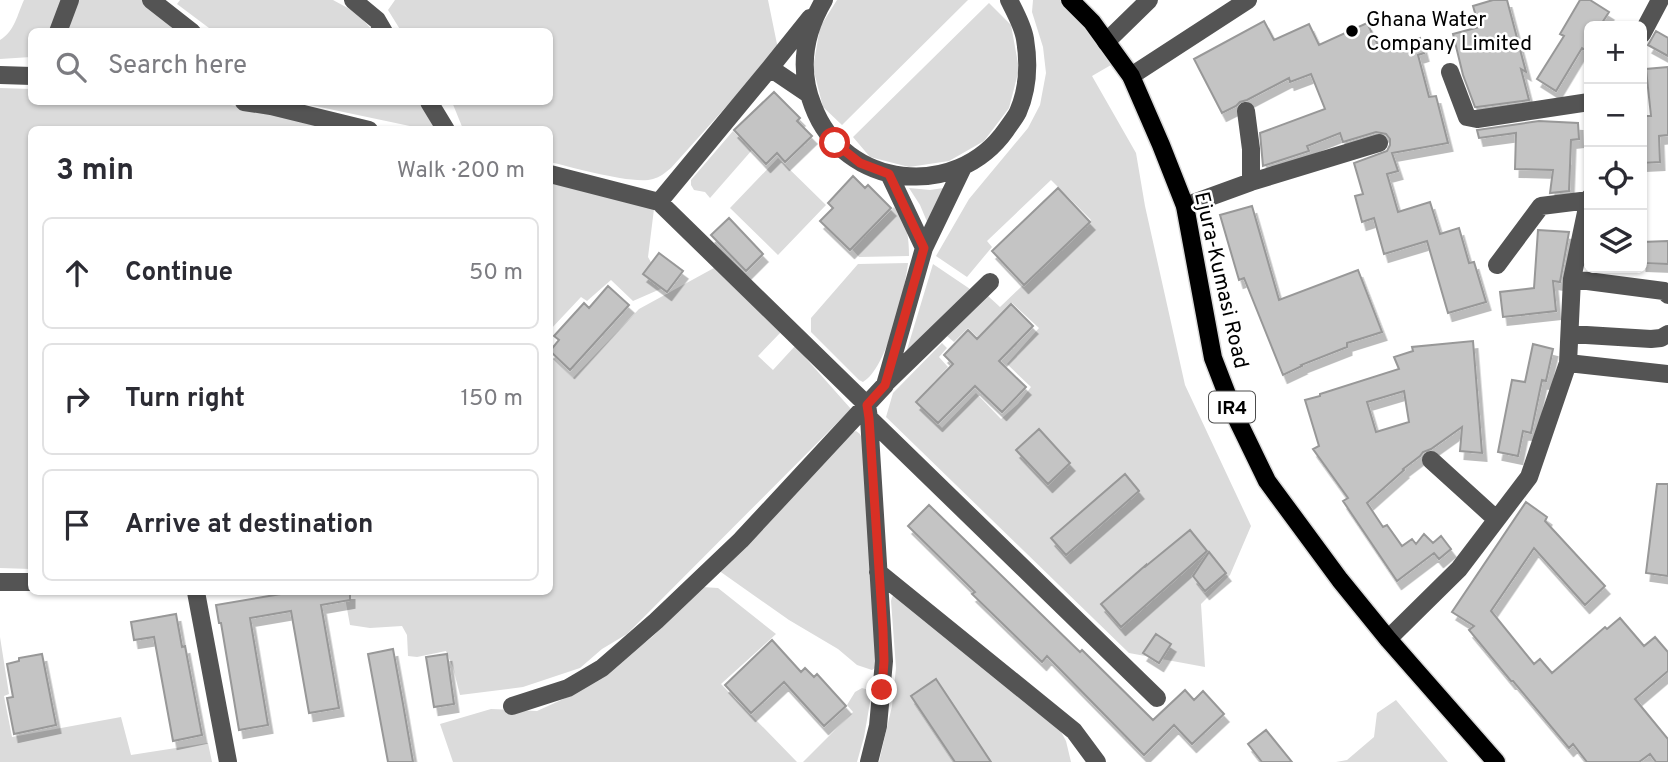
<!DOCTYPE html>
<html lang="en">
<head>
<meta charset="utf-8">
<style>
	body { margin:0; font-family:Overpass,sans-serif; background:#f7f7f7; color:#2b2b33 }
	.controls { position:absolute; right:21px; top:21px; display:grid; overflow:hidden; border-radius:10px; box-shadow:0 2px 5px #0004 }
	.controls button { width:63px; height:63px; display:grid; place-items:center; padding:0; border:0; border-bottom:2px solid #e1e1e2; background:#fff; color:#2b2b33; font:35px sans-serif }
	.stop { position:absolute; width:21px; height:21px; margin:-16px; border:5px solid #d93025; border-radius:50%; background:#fff }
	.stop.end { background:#d93025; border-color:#fff; box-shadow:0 2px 7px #0008 }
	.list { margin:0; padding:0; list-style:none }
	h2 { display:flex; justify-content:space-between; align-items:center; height:91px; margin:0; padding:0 28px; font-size:30px }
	h2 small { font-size:23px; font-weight:400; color:#7c7c81 }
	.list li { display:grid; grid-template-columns:46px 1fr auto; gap:21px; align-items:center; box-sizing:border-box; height:112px; margin:0 14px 14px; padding:0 14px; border:2px solid #e1e1e2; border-radius:10px }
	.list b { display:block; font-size:26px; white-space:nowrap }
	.list em { font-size:23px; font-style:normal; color:#7c7c81 }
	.icon { flex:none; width:38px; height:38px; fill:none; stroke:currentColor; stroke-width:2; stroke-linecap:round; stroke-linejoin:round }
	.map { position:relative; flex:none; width:1668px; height:762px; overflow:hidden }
	.search { position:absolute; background:#fff; box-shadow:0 2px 5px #0004; left:28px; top:28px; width:525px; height:77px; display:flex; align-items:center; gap:18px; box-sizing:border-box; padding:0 24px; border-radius:10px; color:#7c7c81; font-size:26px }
	.panel { position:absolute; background:#fff; box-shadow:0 2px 5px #0004; left:28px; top:126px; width:525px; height:469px; border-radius:10px }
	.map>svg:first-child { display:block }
	.green { fill:#dbdbdb }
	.building { fill:#c4c4c4; stroke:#989898; stroke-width:2; fill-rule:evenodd; filter:url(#shadow) }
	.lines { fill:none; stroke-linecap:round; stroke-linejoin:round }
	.major-casing { stroke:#dbdbdb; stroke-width:21 }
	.minor { stroke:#545454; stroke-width:18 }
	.major { stroke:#000; stroke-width:18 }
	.route { stroke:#d93025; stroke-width:9 }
	.poi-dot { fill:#000; stroke:#fff; stroke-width:2.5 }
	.labels { text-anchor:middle; stroke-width:5; stroke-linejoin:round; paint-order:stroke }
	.shield { fill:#fff; stroke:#4c4c4c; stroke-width:2 }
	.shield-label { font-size:19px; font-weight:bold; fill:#000 }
	.poi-label { font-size:21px; fill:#000; stroke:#fff; text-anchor:start }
	.street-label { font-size:21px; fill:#000; stroke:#fff }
</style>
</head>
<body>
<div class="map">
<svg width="1668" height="762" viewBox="0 0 1668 762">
	<defs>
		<filter id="shadow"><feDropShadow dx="4.5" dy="8" stdDeviation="0" flood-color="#0004"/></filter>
	</defs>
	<rect width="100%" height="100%" fill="#fff"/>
	<!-- green -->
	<path class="green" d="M24,0H63L53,31L32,32L31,57L0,59V40C15,31 17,15 24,0Z
		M76,0H142L181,31L63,32Z
		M180,0H333L357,13L373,31H213L177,4Z
		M395,0H768L778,49L671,168C665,173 660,177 653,179C633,185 572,167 550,162V130L463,129L452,102H550V32L401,31L388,10Z
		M837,0H968L842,125L823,107L813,68L820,27Z
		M1033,0H1060C1080,19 1098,40 1111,65L1092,76L1136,153L1145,206L1185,385L1251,526L1230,575L1201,604L1205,667L1129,653L886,417L893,393L942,343L947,348L939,357L948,367L916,401L942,428L976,393L1001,419L1018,404L1031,387L1007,364L1039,328L1012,303L978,338L968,328L954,342L947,336L987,295L1000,307L1091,220L1051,180L987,241L992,247L967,277L936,256L969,199L1028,128L1040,105L1046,73L1043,47L1032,12Z
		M989,3L1011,25L1019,69L1009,108L984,141L949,161L909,167L870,157L853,137Z
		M0,88L31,89L32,102H211L283,113L347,129L32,130L31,569L0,568Z
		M296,102H420L439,129H424Z
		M733,131L752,150L710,198L705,192L694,190L691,185V180Z
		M778,158L826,205L778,255L730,208Z
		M550,182L654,209L648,257L665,287L633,301L611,280L587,301L581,297L550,330Z
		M950,187L928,224L920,205L909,188L930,190Z
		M894,207C907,221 909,237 909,256L859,257L852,249Z
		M908,263C905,290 887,369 863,382L859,380L811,332V318L858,264Z
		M933,264L970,289L911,352L906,353Z
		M714,268L781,332L758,356L773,370L795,346L851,409L627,634L602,649L580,668L523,687L460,695L453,668L446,651L417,657L408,656L407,635L402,626L370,628L350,625L344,592H550V355L573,378L639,309Z
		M856,431L860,434L863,441L876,667L872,670L857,665L838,649L789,620L718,570L850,433Z
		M702,587L718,588L776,634L721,684L797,762H453L440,724L491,709L537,711L570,696L612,668L652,637Z
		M894,595L1060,730L1066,741L1071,762H879L892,706L896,668L891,601L892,597Z
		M0,637L9,694L4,696L12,737L121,717L131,755L208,743L212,762H0Z
		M862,688L872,691L864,737L857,762H803L853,712L847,705L855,692Z
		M1396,700L1448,762H1336L1347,760L1374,737L1377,713Z"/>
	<!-- building -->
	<path class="building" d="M1493,0H1507L1526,72L1521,69L1529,100L1477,107H1475L1463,75L1453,34L1479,27L1473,6Z
		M1580,0H1590L1609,12L1600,26H1589V52L1582,48L1556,91L1537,79L1564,36L1560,34Z
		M1264,21L1274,40L1309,24L1319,45L1367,23L1380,49L1420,38L1424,53L1418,55L1429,97L1436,96L1448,143L1392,153L1398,171L1387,174L1398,212L1430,202L1440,234L1459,228L1469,263L1474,262L1486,302L1448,313L1427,241L1384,254L1374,218L1362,222L1355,196L1363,194L1354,163L1387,151L1390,145V139L1386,134L1376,132L1343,142L1340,133L1307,146L1309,151L1263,166L1260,133L1325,109L1311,74L1290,82L1289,78L1247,100L1240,102L1236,106L1222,113L1194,59Z
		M1656,31L1668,38V56L1648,45Z
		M1668,67V135L1659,136L1660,162L1642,163V116H1651L1646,69Z
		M774,92L800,118L797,121L812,136L785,162L777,153L766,164L734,130Z
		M1539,121L1578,123L1579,139L1571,140L1569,191L1550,193L1553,170L1515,169L1516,133L1479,138L1477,130Z
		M853,176L865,188L868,185L891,208L850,250L820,221L833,208L828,203Z
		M1058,188L1090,222L1024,285L992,251Z
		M1252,206L1279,300L1358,270L1382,332L1347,343V347L1301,365L1302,366L1283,375L1244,278L1239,280L1220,215Z
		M729,218L763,254L746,271L711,235Z
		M1538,230L1569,232L1560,282L1553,281L1556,311L1503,317L1500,292L1534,288Z
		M1668,241V264L1642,263V242Z
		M659,253L683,271L667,292L643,274Z
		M608,286L629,305L570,370L550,351L559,340L554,336L584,303L589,308Z
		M1011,304L1033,326L999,361L1026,387L1002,412L975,386L938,423L916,402L953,364L944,355L968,330L977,339Z
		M1473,341L1482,453L1460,451L1462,427L1431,449L1423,452L1420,456L1403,469L1404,470L1367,503L1383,527L1387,525L1402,546L1412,539L1416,544L1424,534L1433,543L1441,536L1451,549L1439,559L1434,553L1397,581L1343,501L1348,498L1313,449L1319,446L1305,400L1320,396V394L1399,369L1394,357L1413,351L1412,347ZM1404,391L1409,422L1376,432L1367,402Z
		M1533,344L1553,349L1546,381L1542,380L1531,433L1523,431L1518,456L1498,452L1512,380L1525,382Z
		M1039,429L1070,463L1048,484L1016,450Z
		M1125,474L1139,491L1066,555L1051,538Z
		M1657,484H1668V576L1646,573Z
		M1526,502L1547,517L1545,521L1605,586L1585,605L1534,548L1491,611L1534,664L1540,659L1552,673L1605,627L1607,629L1620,618L1644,646L1655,637L1668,652V671L1635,699L1668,739V762H1656L1650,754L1639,762H1587L1573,744L1569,748L1513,681H1511L1469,630L1474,626L1452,612Z
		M929,505L1080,652L1082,650L1153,720L1185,690L1194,700L1203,691L1224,714L1192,744L1174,725L1144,755L1047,656L1042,662L972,594L975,592L908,526Z
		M1190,530L1207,551L1121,627L1101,604L1146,565V566Z
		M1209,552L1226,573L1205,591L1193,576Z
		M293,592H350V600L321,605L339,708L309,713L291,611L250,618L268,725L239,730L221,623H219L216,605Z
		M176,614L182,647L185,646L202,735L173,741L154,637L134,640L131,622Z
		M1156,634L1171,644L1159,663L1143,653Z
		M772,640L801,672L805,668L814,677L817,674L846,706L824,726L784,682L751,713L725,685Z
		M393,649L403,704L413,762H388L368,654Z
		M42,654L56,725L14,734L7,698L13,697L7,664L19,661V658Z
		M447,654L454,704L434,707L426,657Z
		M936,679L991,762H955L911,696Z
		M1266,730L1292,762H1262L1248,744Z"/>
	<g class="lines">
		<defs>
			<path id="major" d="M1070,0L1092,22L1131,76L1161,145L1185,206L1213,358L1235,415L1267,481L1340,580L1388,639L1496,762"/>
		</defs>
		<!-- major casing -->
		<use href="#major" class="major-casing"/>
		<!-- minor -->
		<path class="minor" d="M151,0L192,32
			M353,0L377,20L384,32
			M824,0C804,34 798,69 813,106C844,189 956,201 1006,130C1010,124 1015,118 1018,112C1028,89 1029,63 1025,39C1023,26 1015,12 1009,0
			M58,32L70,0
			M1642,34L1660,0
			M1106,42L1149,0
			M770,68L807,93
			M1450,72L1467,117L1477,119L1589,102
			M0,75L32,76
			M1131,76L1248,0
			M244,102L271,106L369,130
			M429,102L446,130
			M1246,111L1251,149V182
			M550,174L659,202L867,405L869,418L1157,698
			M889,174L924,248
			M659,202L770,68L810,18
			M1185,206L1251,182L1379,143
			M1497,265L1541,206L1589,200
			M1572,279L1664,291L1668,295
			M1570,334L1651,339L1661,338L1668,334
			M1568,363L1668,374
			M887,382L990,282
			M1431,460L1496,519
			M878,572L1074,731L1097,762
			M0,582H32
			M196,592L228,762
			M1388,639L1459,569L1529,477L1568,363L1572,279L1589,198
			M512,706L568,688L602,668L656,621L741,540L885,385L924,248L963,167
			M869,762L878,726L884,661L869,418"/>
		<!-- major -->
		<use href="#major" class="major"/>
	</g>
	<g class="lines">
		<!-- route -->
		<path class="route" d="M835,143L860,163L889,174L924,248L885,385L867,405L869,418L883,630L884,661L882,690"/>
	</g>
	<!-- markers -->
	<circle class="poi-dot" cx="1352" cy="31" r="7"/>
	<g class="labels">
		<!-- shield labels -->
		<rect class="shield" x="1209" y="391.5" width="46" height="31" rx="5"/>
		<g class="shield-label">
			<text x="1232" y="414">IR4</text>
		</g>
		<!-- poi labels -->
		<g class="poi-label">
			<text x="1366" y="26">Ghana Water<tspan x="1366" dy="24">Company Limited</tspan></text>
		</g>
		<!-- street labels -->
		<g class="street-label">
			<text transform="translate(1222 280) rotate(77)" y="7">Ejura-Kumasi Road</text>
		</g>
	</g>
</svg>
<div class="controls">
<button>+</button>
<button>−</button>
<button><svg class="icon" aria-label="locate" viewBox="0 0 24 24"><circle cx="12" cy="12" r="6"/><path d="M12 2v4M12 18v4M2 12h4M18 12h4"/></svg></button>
<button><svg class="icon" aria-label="layers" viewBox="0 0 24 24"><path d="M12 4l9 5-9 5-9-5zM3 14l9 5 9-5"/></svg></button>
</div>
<div class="stop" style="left:835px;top:143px"></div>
<div class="stop end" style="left:882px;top:690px"></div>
<div class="search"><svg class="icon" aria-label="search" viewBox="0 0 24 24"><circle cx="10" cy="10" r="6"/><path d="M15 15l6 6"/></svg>Search here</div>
<section class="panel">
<h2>3 min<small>Walk · 200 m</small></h2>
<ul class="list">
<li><svg class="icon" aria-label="ahead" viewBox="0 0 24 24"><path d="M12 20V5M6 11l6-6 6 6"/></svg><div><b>Continue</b></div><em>50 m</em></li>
<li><svg class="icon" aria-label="right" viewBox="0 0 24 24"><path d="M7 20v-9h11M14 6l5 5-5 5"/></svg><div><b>Turn right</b></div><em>150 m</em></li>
<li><svg class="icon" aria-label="arrive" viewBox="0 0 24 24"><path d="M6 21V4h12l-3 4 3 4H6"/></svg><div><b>Arrive at destination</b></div></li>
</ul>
</section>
</div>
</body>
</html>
